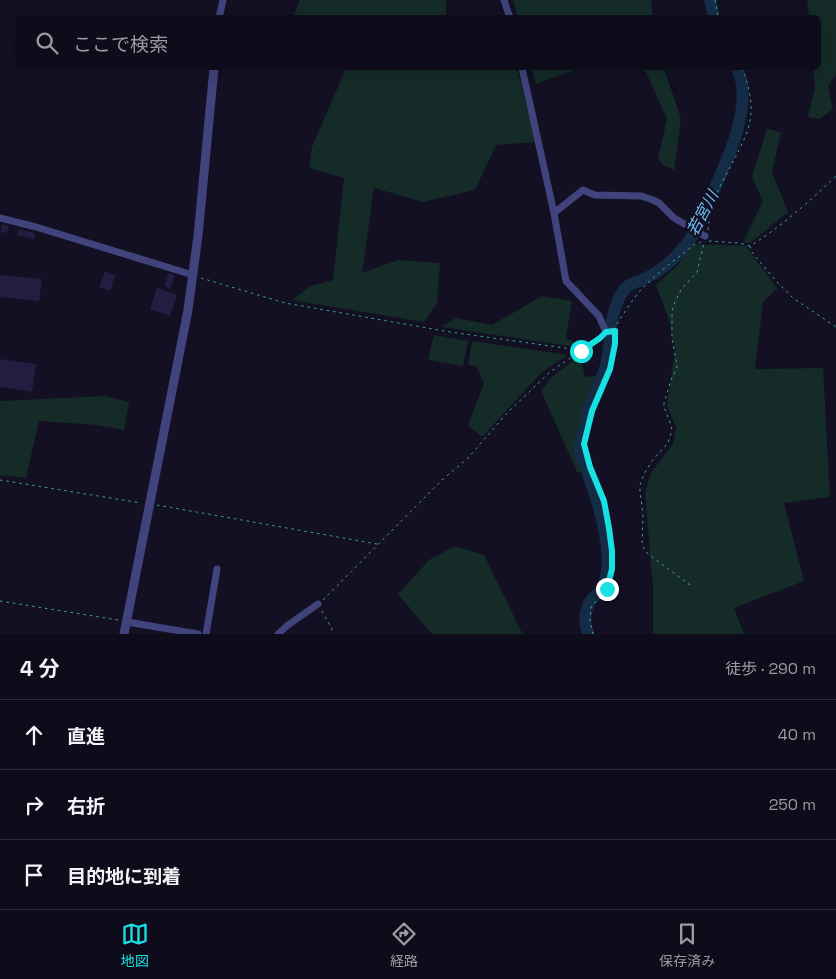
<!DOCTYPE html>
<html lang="ja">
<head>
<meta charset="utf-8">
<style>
	body { margin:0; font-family:"Space Grotesk","Noto Sans JP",sans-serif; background:#171523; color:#f1f3f6 }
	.stop { position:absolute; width:15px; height:15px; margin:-11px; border:4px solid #18e1e4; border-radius:50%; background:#fff }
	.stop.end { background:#18e1e4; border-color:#fff; box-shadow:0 1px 5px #0008 }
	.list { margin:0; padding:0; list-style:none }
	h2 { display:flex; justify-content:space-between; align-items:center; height:65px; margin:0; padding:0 20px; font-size:21px }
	h2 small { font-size:16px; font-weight:400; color:#9b9ba2 }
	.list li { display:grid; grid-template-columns:32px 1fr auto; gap:15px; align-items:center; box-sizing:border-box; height:70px; padding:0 20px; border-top:1px solid #2e2c39 }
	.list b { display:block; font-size:19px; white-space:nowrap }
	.list em { font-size:16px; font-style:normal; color:#9b9ba2 }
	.icon { flex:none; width:28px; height:28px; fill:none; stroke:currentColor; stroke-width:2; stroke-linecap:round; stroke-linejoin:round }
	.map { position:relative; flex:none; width:836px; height:634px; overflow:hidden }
	.search { position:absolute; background:#0e0c1a; box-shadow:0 5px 20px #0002; left:15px; right:15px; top:15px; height:55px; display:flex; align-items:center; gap:12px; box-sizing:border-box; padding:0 18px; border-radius:8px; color:#9b9ba2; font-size:19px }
	.sheet { height:275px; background:#0e0c1a }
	nav { display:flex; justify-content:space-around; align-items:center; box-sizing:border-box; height:70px; border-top:1px solid #2e2c39; background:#0e0c1a; font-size:14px; color:#9b9ba2 }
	nav a { display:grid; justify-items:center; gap:2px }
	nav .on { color:#18e1e4 }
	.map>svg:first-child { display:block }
	.green { fill:#142b28 }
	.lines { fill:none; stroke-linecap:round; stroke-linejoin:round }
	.river { stroke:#152c47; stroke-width:12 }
	.building { fill:#221e41 }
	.path { stroke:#3ba999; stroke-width:1; stroke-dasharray:2.5 4; stroke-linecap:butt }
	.minor { stroke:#40437c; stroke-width:7 }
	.tertiary { stroke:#40437c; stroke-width:9 }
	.route { stroke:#18e1e4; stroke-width:6 }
	.labels { text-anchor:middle; stroke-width:5; stroke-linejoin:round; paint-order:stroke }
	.water-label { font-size:16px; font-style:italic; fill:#6ebff0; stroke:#121022 }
</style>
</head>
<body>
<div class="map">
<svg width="836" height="634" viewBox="0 0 836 634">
	<rect width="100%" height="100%" fill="#121022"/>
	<!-- green -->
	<path class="green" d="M300,0H446V17H293Z
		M513,0H651L653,17H518Z
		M807,0H836V75L828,86L833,109L820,119L808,117L815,88L813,68H818V18L809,17Z
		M346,68H517L536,142L496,145L475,190L423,202L374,188L362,273L398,260L440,263L437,303L424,322L292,300L310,286L333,280L344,178L309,168L312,147Z
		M532,68H581L536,84Z
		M641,68H664L681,119L674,170L663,165L658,159L667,119L646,72Z
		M767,129L781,132L772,172L788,212L750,243L743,242L763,201L752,177Z
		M692,244L746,246L777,288L763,302L755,369L823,368L830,497L784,503L804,581L734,608L744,634H653V589L645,493L651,473L673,444L676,428L667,405L675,350L669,320L656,285L678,265Z
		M542,296L572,301L566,338L575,343L569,346L442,327L456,318L492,325Z
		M434,335L468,341L463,366L428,360Z
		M472,341L568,355L542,372L482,437L468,425L484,383L476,366L468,365Z
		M580,355L585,377L599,375L576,437V450L583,472H577L541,391L552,377Z
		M105,396L129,402L124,430L96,425L39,421L26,478L0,475V401Z
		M455,546L484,555L522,633L527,634H432L398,594L429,560Z"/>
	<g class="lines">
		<!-- river -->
		<path class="river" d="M710,0L714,18
			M610,328C613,318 615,305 620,296C627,282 636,283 648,277C661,270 674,260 683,248C696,234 702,216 710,198C726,164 755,104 737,68
			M588,634C584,623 584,607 593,598C596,595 599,593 601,590C604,584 606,578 607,571C609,561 607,551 606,541C602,509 590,481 580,452L579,447L589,409L606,366L611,335"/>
	</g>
	<!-- building -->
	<path class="building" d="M2,224L9,226L7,233L1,232Z
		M19,229L35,233L34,239L17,235Z
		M105,271L115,275L110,291L99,287Z
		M169,273L175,276L170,289L164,286Z
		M0,275L42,279L39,301L0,297Z
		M157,288L177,295L170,316L150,309Z
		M0,359L36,364L32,392L0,387Z"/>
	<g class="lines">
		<!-- path -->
		<path class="path" d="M715,0L718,18
			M708,230C709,223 709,217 711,210C716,191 728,172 737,154C741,145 747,135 749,125C754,107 749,84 742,68
			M709,241L739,243L750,246C781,227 810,201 836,176
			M750,246L751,251L776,281L793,298L836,327
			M201,278L285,303L450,332L579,350
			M617,324C624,313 631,302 639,292C655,274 677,259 695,244L701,242
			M0,480L141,503
			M157,505L377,544
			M690,585L647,553L642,545L643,515L640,491V485L644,474L652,461L668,443L672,430L671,425L664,407V403L671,380L677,368L676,359L672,339V311L675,302L681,290L697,272L704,243
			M323,600L442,480L467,459L508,412L550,372L601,337
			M0,601L118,620
			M322,611L332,629L329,634
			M593,634L590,621L591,607L607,589L612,569V551L604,501L590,467L584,444L593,411L609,369L613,353L615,338"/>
		<!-- minor -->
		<path class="minor" d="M504,0L510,18
			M219,18L223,0
			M522,68L554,213L566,281L599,316L606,332L615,331
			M554,213L583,190L595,195L641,196L653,200L659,203L674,218L705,236
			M0,218L36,227L193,275
			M127,622L198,634
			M206,634L217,569
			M278,634L288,625L318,604"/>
		<!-- tertiary -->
		<path class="tertiary" d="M124,634L188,310L198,236L214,68"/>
	</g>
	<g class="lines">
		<!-- route -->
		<path class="route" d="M581,351L600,338L606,332L615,331V344L610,369L592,411L584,444L590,467L604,501L609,528L612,551V569L607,589"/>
	</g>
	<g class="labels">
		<!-- water labels -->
		<g class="water-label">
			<text transform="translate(702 213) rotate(-62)" y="6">若宮川</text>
		</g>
	</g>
</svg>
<div class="stop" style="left:581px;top:351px"></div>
<div class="stop end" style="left:607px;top:589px"></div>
<div class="search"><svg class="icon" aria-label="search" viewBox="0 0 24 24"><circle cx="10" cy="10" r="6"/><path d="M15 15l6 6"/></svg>ここで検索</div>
</div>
<section class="sheet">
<h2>4 分<small>徒歩 · 290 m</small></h2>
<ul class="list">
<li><svg class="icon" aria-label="ahead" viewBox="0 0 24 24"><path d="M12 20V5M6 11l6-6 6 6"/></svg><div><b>直進</b></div><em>40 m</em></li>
<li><svg class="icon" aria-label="right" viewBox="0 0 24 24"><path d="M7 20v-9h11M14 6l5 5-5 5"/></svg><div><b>右折</b></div><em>250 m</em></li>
<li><svg class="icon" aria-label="arrive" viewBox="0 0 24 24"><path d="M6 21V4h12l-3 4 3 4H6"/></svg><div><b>目的地に到着</b></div></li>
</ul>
</section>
<nav>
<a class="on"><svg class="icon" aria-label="map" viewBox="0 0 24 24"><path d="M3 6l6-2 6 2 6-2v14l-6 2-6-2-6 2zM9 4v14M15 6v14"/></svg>地図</a>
<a><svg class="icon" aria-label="directions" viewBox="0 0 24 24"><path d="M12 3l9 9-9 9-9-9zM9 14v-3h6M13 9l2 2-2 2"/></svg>経路</a>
<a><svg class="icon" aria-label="saved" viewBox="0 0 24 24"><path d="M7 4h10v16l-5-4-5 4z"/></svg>保存済み</a>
</nav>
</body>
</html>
